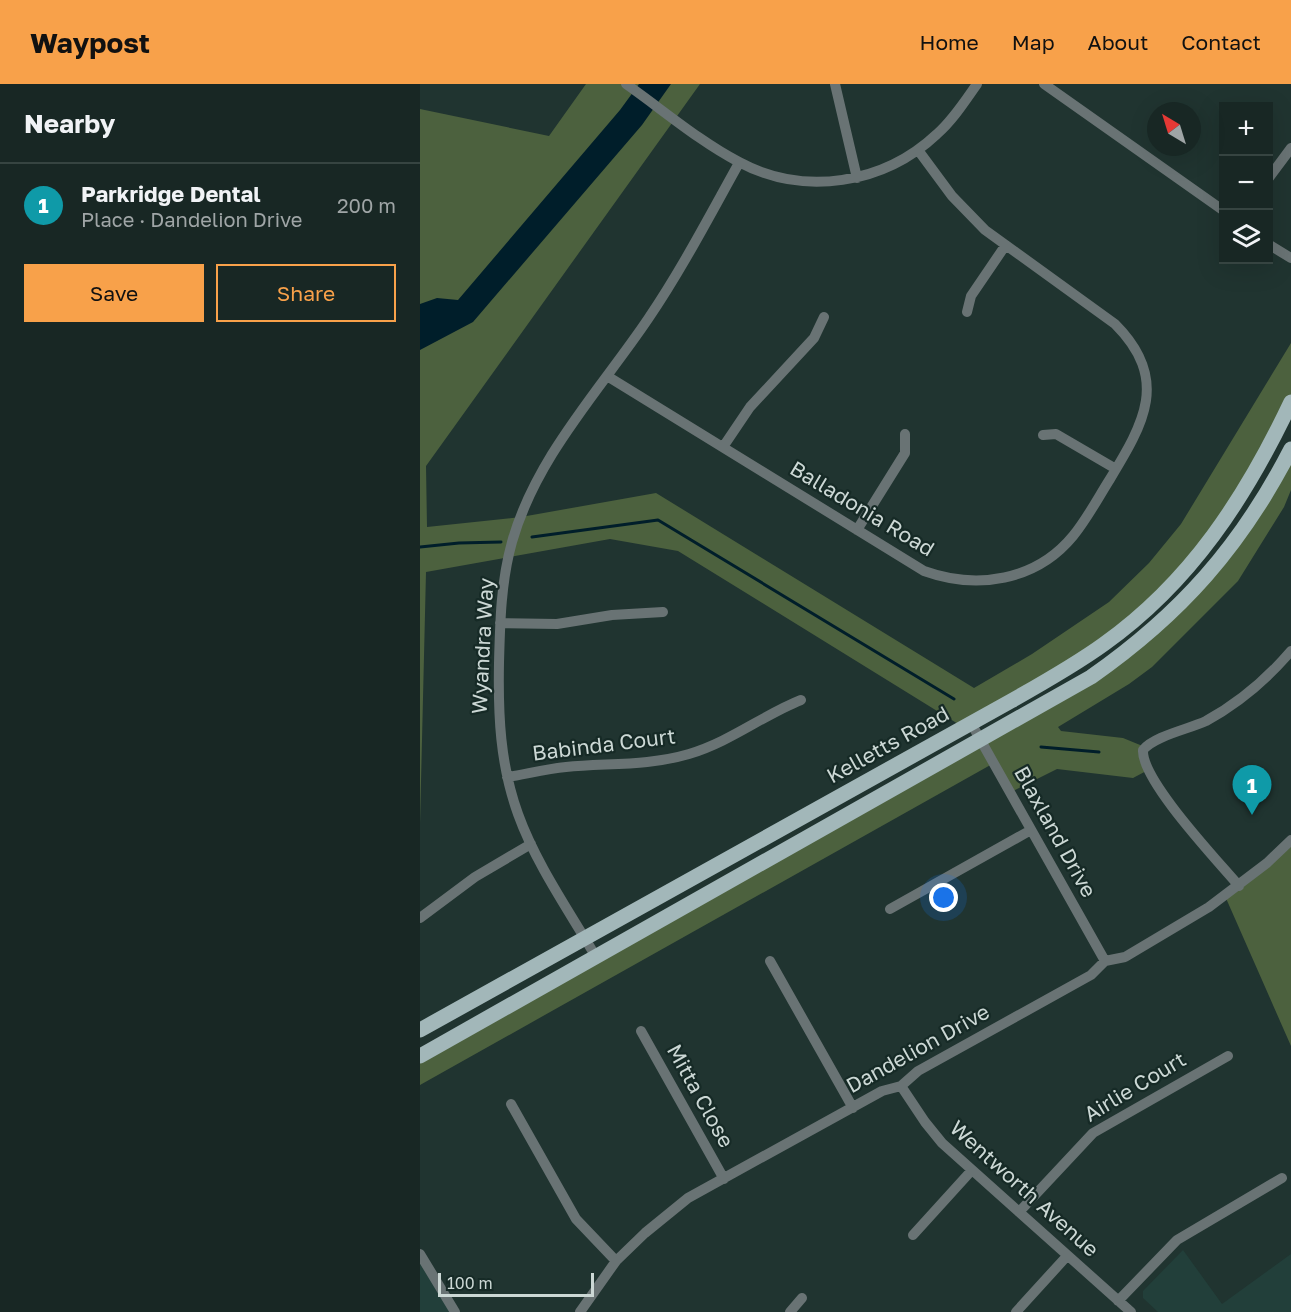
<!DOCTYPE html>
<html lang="en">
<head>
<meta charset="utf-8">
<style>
	body { margin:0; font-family:"Golos Text",sans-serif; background:#212f2c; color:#f1f3f6 }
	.controls { position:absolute; right:18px; top:18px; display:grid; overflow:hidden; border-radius:0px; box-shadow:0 6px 24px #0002 }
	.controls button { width:54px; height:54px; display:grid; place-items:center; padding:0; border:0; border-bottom:2px solid #364441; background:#182724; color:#f1f3f6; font:30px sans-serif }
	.compass { position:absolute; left:727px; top:18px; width:54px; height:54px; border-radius:50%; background:#182724; box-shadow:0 6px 24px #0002; rotate:322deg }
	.scale { position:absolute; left:18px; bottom:15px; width:156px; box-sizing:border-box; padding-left:6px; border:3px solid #ccd8d5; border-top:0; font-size:16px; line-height:21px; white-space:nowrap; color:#ccd8d5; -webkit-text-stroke:4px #162a26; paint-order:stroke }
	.you { position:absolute; left:524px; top:814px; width:21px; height:21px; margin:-15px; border:4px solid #fff; border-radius:50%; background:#1a73e8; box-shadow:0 0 0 9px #1a73e833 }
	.badge { display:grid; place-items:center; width:39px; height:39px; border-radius:50%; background:#f8a14a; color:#fff; font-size:20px; font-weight:700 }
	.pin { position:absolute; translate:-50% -50px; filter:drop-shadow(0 2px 3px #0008) }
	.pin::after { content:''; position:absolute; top:32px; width:21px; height:18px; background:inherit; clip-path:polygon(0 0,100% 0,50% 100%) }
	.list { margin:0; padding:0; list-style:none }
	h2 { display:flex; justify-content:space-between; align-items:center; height:78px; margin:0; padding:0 24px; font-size:26px }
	h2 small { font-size:20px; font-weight:400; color:#9fa5a6 }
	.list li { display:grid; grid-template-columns:39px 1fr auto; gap:18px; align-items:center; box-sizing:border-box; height:84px; padding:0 24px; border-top:2px solid #364441 }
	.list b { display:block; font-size:22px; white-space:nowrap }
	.list p { margin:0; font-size:20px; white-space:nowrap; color:#9fa5a6 }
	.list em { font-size:20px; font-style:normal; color:#9fa5a6 }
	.actions { display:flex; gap:12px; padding:18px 24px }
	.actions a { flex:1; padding:14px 0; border:2px solid #f8a14a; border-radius:0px; text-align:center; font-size:21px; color:#f8a14a }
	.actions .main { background:#f8a14a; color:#111 }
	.icon { flex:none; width:33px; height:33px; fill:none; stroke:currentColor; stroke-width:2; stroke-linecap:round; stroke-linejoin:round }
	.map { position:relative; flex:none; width:871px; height:1228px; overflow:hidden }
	header { display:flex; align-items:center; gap:36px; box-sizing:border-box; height:84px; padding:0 30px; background:#f8a14a; color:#111 }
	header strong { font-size:28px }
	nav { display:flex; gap:33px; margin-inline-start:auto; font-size:21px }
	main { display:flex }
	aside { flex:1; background:#182724 }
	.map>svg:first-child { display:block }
	.built { fill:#223f3a }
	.green { fill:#4c613e }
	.water { fill:#001e2a }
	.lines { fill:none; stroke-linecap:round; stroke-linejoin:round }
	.stream { stroke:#001e2a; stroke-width:3 }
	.minor { stroke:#697374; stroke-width:10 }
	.primary { stroke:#a2b7b9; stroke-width:15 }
	.labels { text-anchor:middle; stroke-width:4.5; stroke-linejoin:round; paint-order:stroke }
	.street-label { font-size:21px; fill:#ccd8d5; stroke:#162a26 }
</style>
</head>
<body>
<header>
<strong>Waypost</strong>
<nav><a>Home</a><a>Map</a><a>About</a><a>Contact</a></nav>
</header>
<main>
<aside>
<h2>Nearby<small></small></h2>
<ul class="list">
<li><span class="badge" style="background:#0f9aa8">1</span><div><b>Parkridge Dental</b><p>Place · Dandelion Drive</p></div><em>200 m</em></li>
</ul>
<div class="actions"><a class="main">Save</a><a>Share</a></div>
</aside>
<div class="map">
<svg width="871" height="1228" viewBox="0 0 871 1228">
	<rect width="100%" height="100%" fill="#203430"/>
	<!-- built -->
	<path class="built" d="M763,1166L802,1220L871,1170V1228H738L723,1214V1207Z
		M0,1170L35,1228H0Z"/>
	<!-- green -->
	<path class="green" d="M166,0H280L6,382L7,443L101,433L236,409L554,604L612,570L689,518L729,479L761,440L871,259V318L836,389L721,531L543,643L258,467L190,455L6,488L0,740V25L129,52Z
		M871,365V406L864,423L818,497L732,583L709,600L638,643L641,647L703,654L725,663L730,685L713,694L637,685L591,708L574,679L0,1001V972L601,634L761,521Z
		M871,756V962L805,812Z"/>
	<!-- water -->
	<path class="water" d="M219,0H251L222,41L53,238L0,266V220L17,214L38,216L200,26Z"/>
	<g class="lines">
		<!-- stream -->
		<path class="stream" d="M112,453L238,436L534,615
			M0,463L39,459L81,458
			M621,663L679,668"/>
		<!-- minor -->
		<path class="minor" d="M206,0C243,26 279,57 319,78C384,113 464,100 517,50C533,36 545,17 557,0
			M415,0L437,94
			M624,0L804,127
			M848,95L871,64
			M848,160L871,174
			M547,228L551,212L585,162
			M187,292L504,487C557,506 616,497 653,452C667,435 678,414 690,395C724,339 750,295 695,240L565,146L532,112L498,66
			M623,351L636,350L696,385
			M303,363L330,323L394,254L404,233
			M437,446L485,369V350
			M80,539L137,540L192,531L243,528
			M551,639L685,877
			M87,693C106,690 126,685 146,683C188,679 228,682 269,670C310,658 343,631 381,616
			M819,802C798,777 721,696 723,666C734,652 769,645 786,637C819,619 847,595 871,567
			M470,825L611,746
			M0,834L55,793L111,760
			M176,873C149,827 116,780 98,730C80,680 78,631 79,579C80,538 81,497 92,458C116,373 180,306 228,235C262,185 290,131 319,79
			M350,877L433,1024
			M221,947L304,1095
			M481,1002L505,1038L522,1059L711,1228
			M91,1020L156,1135L196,1177
			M599,1128L673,1049L808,972
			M493,1151L552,1086
			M0,1170L35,1228
			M698,1217L757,1156L862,1094
			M160,1228L196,1177L225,1149L268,1114L462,1007L481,1002L498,987L671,891L685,877L705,873L789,823L847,779L871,756
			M370,1228L382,1214
			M596,1228L647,1172"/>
		<!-- primary -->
		<path class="primary" d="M0,946L591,617C623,599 655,581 684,560C771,498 826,413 871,318
			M0,972L671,593C761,530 821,462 871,365"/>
	</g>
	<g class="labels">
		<!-- street labels -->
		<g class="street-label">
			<text transform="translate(442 425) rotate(31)" y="7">Balladonia Road</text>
			<text transform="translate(63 562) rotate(-87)" y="7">Wyandra Way</text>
			<text transform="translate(184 661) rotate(-7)" y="7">Babinda Court</text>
			<text transform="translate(468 661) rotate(-29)" y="7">Kelletts Road</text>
			<text transform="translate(635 748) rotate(61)" y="7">Blaxland Drive</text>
			<text transform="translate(498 965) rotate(-29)" y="7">Dandelion Drive</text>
			<text transform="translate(715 1003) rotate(-31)" y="7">Airlie Court</text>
			<text transform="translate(280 1012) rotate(61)" y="7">Mitta Close</text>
			<text transform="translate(604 1105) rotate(42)" y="7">Wentworth Avenue</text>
		</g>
	</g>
</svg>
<div class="controls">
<button>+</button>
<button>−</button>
<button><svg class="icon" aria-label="layers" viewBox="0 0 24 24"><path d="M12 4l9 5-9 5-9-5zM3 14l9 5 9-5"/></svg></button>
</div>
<svg class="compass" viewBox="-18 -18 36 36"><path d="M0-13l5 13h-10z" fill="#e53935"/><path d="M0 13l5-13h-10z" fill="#9fa5a6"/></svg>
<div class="scale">100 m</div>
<div class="you"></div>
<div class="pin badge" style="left:832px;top:731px;background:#0f9aa8">1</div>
</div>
</main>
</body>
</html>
